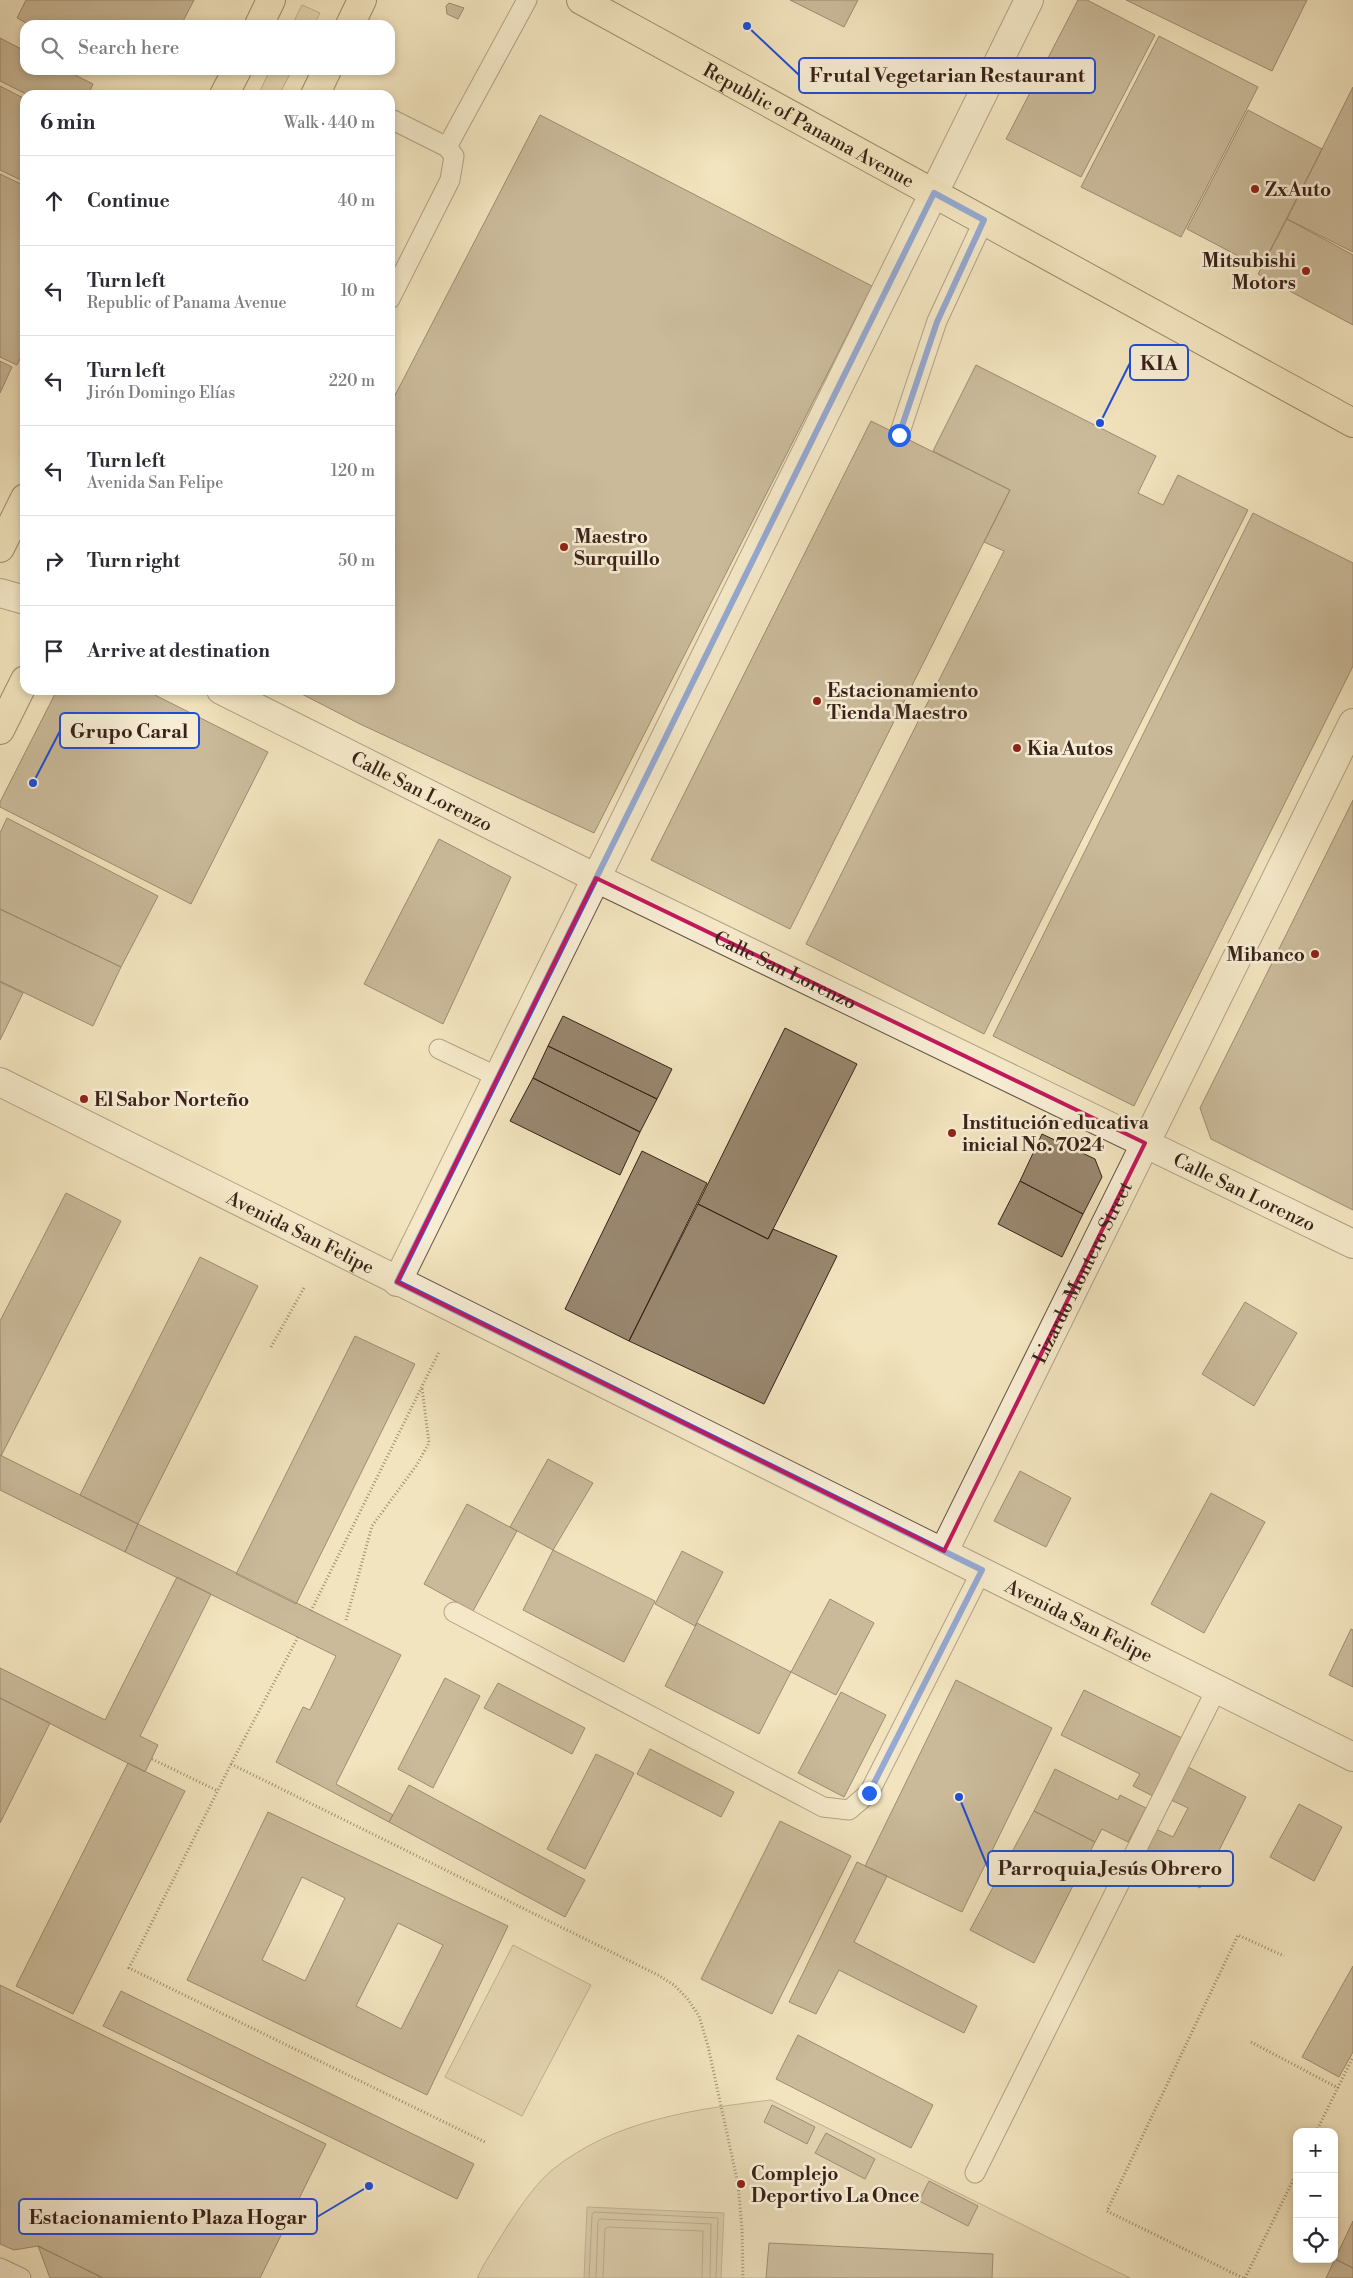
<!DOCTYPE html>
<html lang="en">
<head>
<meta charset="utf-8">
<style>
	body { margin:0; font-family:"Libre Bodoni",serif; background:#f2f2f3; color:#2b2b33 }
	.controls { position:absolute; right:15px; bottom:15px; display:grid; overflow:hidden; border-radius:10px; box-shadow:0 2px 8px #0003 }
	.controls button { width:45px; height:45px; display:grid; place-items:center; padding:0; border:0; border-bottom:1px solid #e1e1e2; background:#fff; color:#2b2b33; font:25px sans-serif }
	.stop { position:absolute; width:15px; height:15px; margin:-11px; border:4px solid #2563eb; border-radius:50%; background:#fff }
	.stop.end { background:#2563eb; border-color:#fff; box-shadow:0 1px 5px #0008 }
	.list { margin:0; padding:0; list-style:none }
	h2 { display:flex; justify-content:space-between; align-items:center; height:65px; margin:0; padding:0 20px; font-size:21px }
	h2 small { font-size:16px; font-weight:400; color:#7c7c81 }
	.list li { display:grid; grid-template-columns:32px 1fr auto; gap:15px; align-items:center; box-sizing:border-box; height:90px; padding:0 20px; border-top:1px solid #e1e1e2 }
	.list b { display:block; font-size:19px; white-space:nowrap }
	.list p { margin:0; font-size:16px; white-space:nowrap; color:#7c7c81 }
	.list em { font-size:16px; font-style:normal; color:#7c7c81 }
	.icon { flex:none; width:28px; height:28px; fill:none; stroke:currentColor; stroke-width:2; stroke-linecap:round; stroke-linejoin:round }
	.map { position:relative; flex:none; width:1353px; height:2278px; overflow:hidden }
	.search { position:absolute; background:#fff; box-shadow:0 2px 8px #0003; left:20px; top:20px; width:375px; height:55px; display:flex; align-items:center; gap:12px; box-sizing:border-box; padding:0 18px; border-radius:15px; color:#7c7c81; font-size:19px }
	.panel { position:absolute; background:#fff; box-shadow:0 2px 8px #0003; left:20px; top:90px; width:375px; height:605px; border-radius:15px }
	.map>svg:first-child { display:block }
	.green { fill:#d3c3a2; stroke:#86725e }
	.water { fill:#b3a286; stroke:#826f5a }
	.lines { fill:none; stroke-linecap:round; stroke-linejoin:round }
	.shore { stroke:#766250; stroke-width:1 }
	.building { fill:#99876f; stroke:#392219; fill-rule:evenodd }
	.service-casing { stroke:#675242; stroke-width:21 }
	.minor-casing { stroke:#675242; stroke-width:30 }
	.tertiary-casing { stroke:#675242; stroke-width:30 }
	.primary-casing { stroke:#392219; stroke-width:30 }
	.path { stroke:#392219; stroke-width:3; stroke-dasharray:1 2.5; stroke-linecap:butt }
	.service { stroke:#f7edd5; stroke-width:19 }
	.minor { stroke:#f7edd5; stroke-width:28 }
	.tertiary { stroke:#f7edd5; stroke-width:28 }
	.primary { stroke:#f2e4be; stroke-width:28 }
	.route { stroke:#2563eb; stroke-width:6 }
	.marked { fill:none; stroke:#c2185b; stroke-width:4; stroke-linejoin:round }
	.poi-dot { fill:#8f2418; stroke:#f7edd5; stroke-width:2 }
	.labels { text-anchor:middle; stroke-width:5; stroke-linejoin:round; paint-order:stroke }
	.street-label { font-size:19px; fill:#392219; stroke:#f7edd5 }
	.poi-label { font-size:19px; font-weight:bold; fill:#392219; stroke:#f7edd5; text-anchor:start }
	.leader { fill:none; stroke:#1d4ed8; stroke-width:2 }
	.callout-dot { fill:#1d4ed8; stroke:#f7edd5; stroke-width:2 }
	.callout { fill:#f7edd5; stroke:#1d4ed8; stroke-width:2 }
	.callout-label { font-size:20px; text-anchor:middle; font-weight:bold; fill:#392219 }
</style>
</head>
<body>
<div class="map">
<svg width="1353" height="2278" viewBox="0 0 1353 2278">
	<rect width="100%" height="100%" fill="#f2e4be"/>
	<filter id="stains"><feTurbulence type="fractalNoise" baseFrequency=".004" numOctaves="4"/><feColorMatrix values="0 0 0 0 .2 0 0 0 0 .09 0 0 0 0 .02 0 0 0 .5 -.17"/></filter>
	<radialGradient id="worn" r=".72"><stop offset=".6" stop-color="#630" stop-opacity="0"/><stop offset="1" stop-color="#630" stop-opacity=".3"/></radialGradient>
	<!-- green -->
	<path class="green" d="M302,5L320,13L314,25H292Z
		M270,70H292L279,95H258Z
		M513,1945L591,1985L522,2116L445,2077Z
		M771,2100L1130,2278H477L483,2266C501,2237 526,2192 552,2170C614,2120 695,2109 771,2100Z"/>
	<!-- water -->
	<path class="water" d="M587,2207L724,2213L721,2278H584Z"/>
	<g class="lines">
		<!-- shore -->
		<path class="shore" d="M589,2278L592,2215L594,2212L718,2218L716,2278
			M596,2278L598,2221L600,2219L711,2224L710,2278
			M603,2278L605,2229L608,2227L703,2231L702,2278"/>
	</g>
	<!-- building -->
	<path class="building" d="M26,0H194L181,25H57L49,21L46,25H30L17,18Z
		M790,0H858L844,27Z
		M1078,0H1087L1155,35L1081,177L1006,139Z
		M1126,0H1307L1272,71Z
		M449,3L464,8L458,19L447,14L446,6Z
		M1159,36L1258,87L1181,237L1081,187Z
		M0,38L25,51V70H65L93,84L88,95H28L0,81Z
		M0,86L25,99V182L0,170Z
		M1353,87V252L1287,219Z
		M1248,110L1322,149L1261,268L1187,229Z
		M540,115L872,286L594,833L360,724L294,690H390V405Z
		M0,174L25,186V349L17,365L0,357Z
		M1287,219L1353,255V325L1258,274Z
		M0,361L12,367L0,393Z
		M976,365L1156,456L1138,493L1163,505L1178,475L1248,510L984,1034L806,944L1004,551L984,542L1010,490L933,451Z
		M871,421L1010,490L790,929L651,860Z
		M1253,513L1353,563V666L1134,1106L993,1036Z
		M57,690H145L268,752L191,904L0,807V802Z
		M1353,800V1210L1211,1139L1200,1108Z
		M7,818L158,896L121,967L0,909V833Z
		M439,839L511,877L443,1024L364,984Z
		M0,909L121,967L93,1026L0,981Z
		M0,982L23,993L0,1040Z
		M563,1016L672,1069L657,1099L548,1046Z
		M785,1028L857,1064L768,1239L698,1204Z
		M548,1046L657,1099L640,1132L533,1078Z
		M533,1078L640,1132L620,1175L510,1121Z
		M1042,1134L1095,1159L1102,1177L1083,1214L1020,1181Z
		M642,1151L707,1183L629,1341L565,1309Z
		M1020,1181L1083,1214L1062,1257L998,1224Z
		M66,1193L121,1221L1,1456L0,1321Z
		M698,1204L768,1239L773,1229L837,1256L764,1404L629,1341Z
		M200,1257L258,1286L138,1524L80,1495Z
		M1245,1302L1297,1333L1254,1406L1202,1374Z
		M355,1336L415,1364L296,1604L236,1574Z
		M0,1455L138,1524L125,1552L0,1490Z
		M548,1459L593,1483L553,1550L510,1527Z
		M1020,1471L1071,1498L1046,1547L994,1521Z
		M1211,1493L1265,1522L1204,1633L1151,1604Z
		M467,1504L517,1531L473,1611L424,1584Z
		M138,1524L401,1655L336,1784L393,1815L389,1822L276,1762L303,1707L310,1710L336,1656L125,1552Z
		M553,1550L655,1601L624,1662L523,1610Z
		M682,1551L723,1572L695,1626L655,1604Z
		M177,1577L211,1594L140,1736L158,1745L145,1772L0,1698V1668L105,1720Z
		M830,1599L874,1623L836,1695L791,1672Z
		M697,1623L791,1672L759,1734L665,1686Z
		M1351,1629L1353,1630V1687L1329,1675Z
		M445,1678L480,1696L433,1788L398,1769Z
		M956,1680L1052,1728L962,1912L865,1866Z
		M498,1683L585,1728L572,1754L484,1708Z
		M1084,1690L1184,1739L1155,1797L1133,1786L1140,1774L1061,1735Z
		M841,1692L886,1715L844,1797L798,1773Z
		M0,1698L50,1723L0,1823Z
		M650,1749L734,1792L721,1817L637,1774Z
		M596,1754L634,1773L585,1869L547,1849Z
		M128,1763L185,1791L73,2014L16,1986Z
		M1188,1767L1246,1797L1200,1888L1142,1858L1156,1829L1173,1837L1188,1808L1171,1800Z
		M1055,1769L1118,1800L1120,1795L1146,1808L1128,1842L1102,1829L1095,1842L1034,1811Z
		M409,1785L585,1880L565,1917L389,1822Z
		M1299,1804L1342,1827L1314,1881L1270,1857Z
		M1034,1811L1095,1842L1034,1963L970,1930Z
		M268,1812L508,1926L427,2095L187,1980ZM302,1877L345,1898L305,1981L262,1960ZM398,1923L443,1945L401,2029L356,2006Z
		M780,1821L851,1856L772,2014L701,1979Z
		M857,1862L887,1876L854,1942L977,2006L964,2033L839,1970L816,2014L789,2002Z
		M1353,1966V2052L1339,2077L1302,2057Z
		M0,1985L326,2144L260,2278H103L38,2246L14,2250L0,2244Z
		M121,1991L474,2164L457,2199L103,2026Z
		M798,2035L933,2105L911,2148L776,2079Z
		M772,2105L815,2127L807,2144L764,2122Z
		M826,2133L875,2159L865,2179L815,2153Z
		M929,2181L978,2206L968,2226L919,2201Z
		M1353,2221V2268L1335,2259Z
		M769,2243L993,2254L992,2278H766Z
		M38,2246L103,2278H50Z
		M1335,2259L1353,2268V2278H1326Z"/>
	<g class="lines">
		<defs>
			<path id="service" d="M390,121L393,120L447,147L454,156L450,180L390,299
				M447,147L527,0
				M899,435L937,321L984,220
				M439,1049L498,1077
				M454,1612L823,1807L849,1810L869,1793L982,1570
				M975,2173L1217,1688
				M0,2268L21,2278"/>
			<g id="minor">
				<path d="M0,593L25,600"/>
				<path id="s1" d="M221,690L596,878L1353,1244"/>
				<path d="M397,1282L1029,0"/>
				<path id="s2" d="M944,1551L1353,723"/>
			</g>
			<g id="tertiary">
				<path id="s3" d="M0,1082L1353,1757"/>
			</g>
			<g id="primary">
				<path id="s4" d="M581,0L1353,423"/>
				<path d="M259,25L271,0"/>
				<path d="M350,25L362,0"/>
				<path d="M224,95L237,70"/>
				<path d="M315,95L327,70"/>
				<path d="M0,548L25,498"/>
				<path d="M0,730L25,680"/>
			</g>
		</defs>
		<!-- service casing -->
		<use href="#service" class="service-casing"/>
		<!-- minor casing -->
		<use href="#minor" class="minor-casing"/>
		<!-- tertiary casing -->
		<use href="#tertiary" class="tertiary-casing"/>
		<!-- primary casing -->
		<use href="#primary" class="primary-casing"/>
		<!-- path -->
		<path class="path" d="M271,1347L305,1286
			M311,1611L439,1352
			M346,1620L372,1526L416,1466L429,1443L422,1388
			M298,1637L231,1764L129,1968L485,2142
			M152,1759L218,1791
			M231,1764L658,1975L674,1985L687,1998L699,2016L708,2046L738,2184L742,2229L743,2278
			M1251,2042L1338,2088
			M1316,2132L1353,2057
			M1243,2278L1107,2211L1238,1935L1284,1956
			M1245,2278L1297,2172"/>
		<!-- service -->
		<use href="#service" class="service"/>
		<!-- minor -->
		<use href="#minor" class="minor"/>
		<!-- tertiary -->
		<use href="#tertiary" class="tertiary"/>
		<!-- primary -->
		<use href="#primary" class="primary"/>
	</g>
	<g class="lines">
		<!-- route -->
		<path class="route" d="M869,1793L982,1570L397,1282L934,193L984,220L937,322L899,435"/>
	</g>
	<!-- marked area -->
	<path d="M0 0H1353V2278H0ZM596,878L1145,1143L944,1551L397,1282Z" fill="#f2e4be" fill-opacity=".55" fill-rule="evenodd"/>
	<path class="marked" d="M596,878L1145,1143L944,1551L397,1282Z"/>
	<!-- markers -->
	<g class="poi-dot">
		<circle cx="1255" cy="189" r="5"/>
		<circle cx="1306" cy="271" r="5"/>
		<circle cx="564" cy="547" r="5"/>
		<circle cx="817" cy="701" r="5"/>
		<circle cx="1017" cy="748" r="5"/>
		<circle cx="1315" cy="954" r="5"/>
		<circle cx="84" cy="1099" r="5"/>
		<circle cx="952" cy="1133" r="5"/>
		<circle cx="741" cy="2184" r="5"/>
	</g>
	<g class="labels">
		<!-- street labels -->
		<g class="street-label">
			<text dy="7" stroke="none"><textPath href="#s4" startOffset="260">Republic of Panama Avenue</textPath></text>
			<text dy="7" stroke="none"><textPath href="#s1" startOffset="225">Calle San Lorenzo</textPath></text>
			<text dy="7" stroke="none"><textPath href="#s1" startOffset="630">Calle San Lorenzo</textPath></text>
			<text dy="7" stroke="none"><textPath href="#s1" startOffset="1140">Calle San Lorenzo</textPath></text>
			<text dy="7" stroke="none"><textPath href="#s3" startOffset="336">Avenida San Felipe</textPath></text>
			<text dy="7" stroke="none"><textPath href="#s2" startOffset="311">Lizardo Montero Street</textPath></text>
			<text dy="7" stroke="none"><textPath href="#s3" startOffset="1206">Avenida San Felipe</textPath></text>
		</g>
		<!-- poi labels -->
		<g class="poi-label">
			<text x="1265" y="196">ZxAuto</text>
			<text x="1296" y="267" text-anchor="end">Mitsubishi<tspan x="1296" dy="22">Motors</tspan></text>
			<text x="574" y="543">Maestro<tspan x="574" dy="22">Surquillo</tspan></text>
			<text x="827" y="697">Estacionamiento<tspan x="827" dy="22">Tienda Maestro</tspan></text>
			<text x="1027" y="755">Kia Autos</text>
			<text x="1305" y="961" text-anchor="end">Mibanco</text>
			<text x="94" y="1106">El Sabor Norteño</text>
			<text x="962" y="1129">Institución educativa<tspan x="962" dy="22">inicial No. 7024</tspan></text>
			<text x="751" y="2180">Complejo<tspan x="751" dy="22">Deportivo La Once</tspan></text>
		</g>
	</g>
	<!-- callouts -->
	<path class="leader" d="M747 26L799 75M1100 423L1130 363M33 783L60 731M959 1797L988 1868M369 2186L317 2217"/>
	<g class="callout-dot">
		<circle cx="747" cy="26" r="5"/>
		<circle cx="1100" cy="423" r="5"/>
		<circle cx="33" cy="783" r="5"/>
		<circle cx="959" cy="1797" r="5"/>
		<circle cx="369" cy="2186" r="5"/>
	</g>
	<g class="callout">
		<rect x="799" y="58" width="296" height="35" rx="5"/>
		<rect x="1130" y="345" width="58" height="35" rx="5"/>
		<rect x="60" y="713" width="139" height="35" rx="5"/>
		<rect x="988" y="1851" width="245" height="35" rx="5"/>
		<rect x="19" y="2199" width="298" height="35" rx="5"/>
	</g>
	<g class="callout-label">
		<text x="947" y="82">Frutal Vegetarian Restaurant</text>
		<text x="1159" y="370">KIA</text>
		<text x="129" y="738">Grupo Caral</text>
		<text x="1110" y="1875">Parroquia Jesús Obrero</text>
		<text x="168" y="2224">Estacionamiento Plaza Hogar</text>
	</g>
	<rect width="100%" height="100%" filter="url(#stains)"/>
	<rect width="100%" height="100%" fill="url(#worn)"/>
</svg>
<div class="controls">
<button>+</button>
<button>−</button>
<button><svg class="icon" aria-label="locate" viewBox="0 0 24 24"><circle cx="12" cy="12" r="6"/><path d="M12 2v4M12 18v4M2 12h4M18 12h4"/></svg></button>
</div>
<div class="stop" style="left:899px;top:435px"></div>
<div class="stop end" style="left:869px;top:1793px"></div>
<div class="search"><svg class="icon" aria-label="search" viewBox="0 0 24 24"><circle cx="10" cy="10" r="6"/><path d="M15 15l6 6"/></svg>Search here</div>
<section class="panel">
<h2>6 min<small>Walk · 440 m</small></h2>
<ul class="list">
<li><svg class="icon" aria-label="ahead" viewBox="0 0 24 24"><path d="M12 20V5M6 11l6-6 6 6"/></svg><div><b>Continue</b></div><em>40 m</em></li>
<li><svg class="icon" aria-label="left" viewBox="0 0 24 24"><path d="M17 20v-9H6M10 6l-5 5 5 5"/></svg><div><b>Turn left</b><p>Republic of Panama Avenue</p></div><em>10 m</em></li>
<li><svg class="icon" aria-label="left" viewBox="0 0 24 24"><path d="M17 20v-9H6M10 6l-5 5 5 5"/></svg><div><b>Turn left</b><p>Jirón Domingo Elías</p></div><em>220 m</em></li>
<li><svg class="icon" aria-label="left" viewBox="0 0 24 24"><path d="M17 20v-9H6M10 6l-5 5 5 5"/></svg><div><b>Turn left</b><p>Avenida San Felipe</p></div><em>120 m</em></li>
<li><svg class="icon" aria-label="right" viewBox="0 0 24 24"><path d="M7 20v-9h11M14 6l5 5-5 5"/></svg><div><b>Turn right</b></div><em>50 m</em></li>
<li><svg class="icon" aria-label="arrive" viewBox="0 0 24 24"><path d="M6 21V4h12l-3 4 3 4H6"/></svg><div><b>Arrive at destination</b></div></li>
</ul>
</section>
</div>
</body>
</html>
